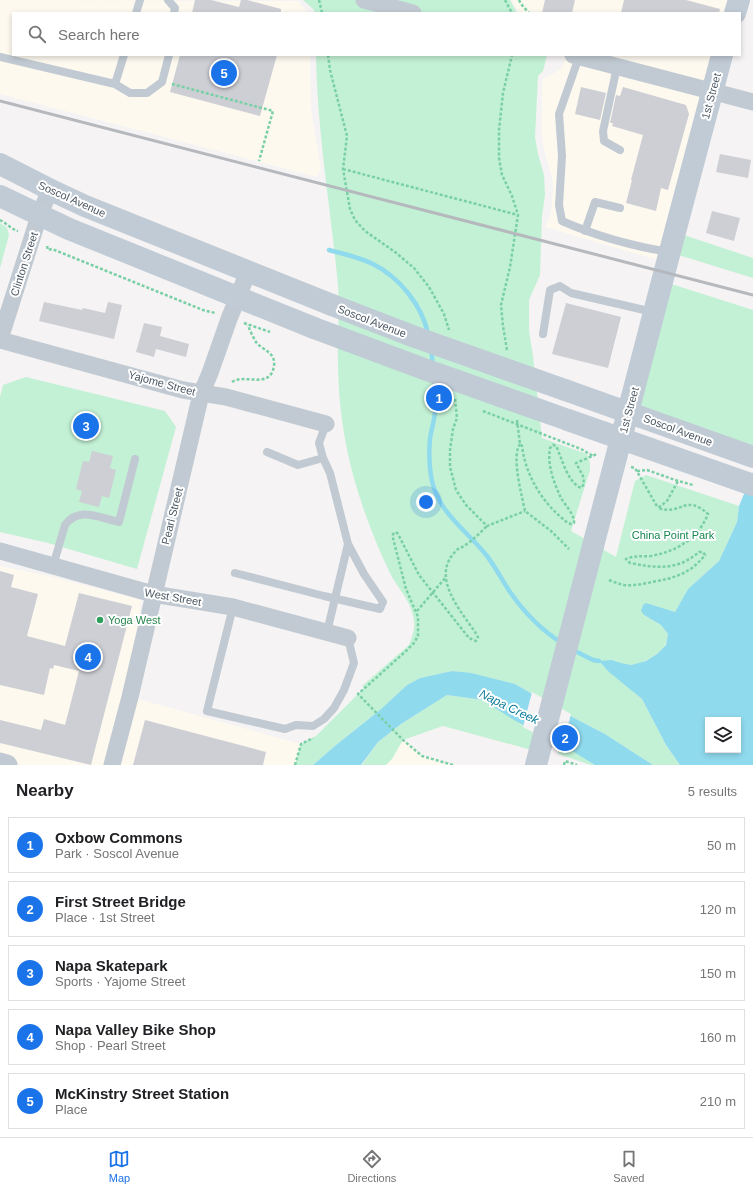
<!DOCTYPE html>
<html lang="en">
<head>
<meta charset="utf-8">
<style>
	body { margin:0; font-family:Helvetica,sans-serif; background:#f2f2f2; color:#202124 }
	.controls { position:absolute; right:12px; bottom:12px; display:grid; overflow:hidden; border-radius:0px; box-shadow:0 2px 6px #0003 }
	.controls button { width:36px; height:36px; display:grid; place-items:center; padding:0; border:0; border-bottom:1px solid #e0e0e0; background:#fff; color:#202124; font:20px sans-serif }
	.you { position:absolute; left:426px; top:502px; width:14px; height:14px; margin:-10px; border:3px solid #fff; border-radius:50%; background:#1a73e8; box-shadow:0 0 0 6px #1a73e833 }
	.badge { display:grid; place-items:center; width:26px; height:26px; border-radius:50%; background:#1a73e8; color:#fff; font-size:13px; font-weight:700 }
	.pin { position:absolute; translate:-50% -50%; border:2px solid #fff; box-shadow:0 1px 4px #0006 }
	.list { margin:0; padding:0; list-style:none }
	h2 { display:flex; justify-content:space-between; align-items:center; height:52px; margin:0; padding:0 16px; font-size:17px }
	h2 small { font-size:13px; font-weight:400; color:#757577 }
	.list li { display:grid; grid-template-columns:26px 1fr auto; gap:12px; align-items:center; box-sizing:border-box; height:56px; margin:0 8px 8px; padding:0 8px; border:1px solid #e0e0e0; border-radius:0px }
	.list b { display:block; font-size:15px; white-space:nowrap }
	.list p { margin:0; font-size:13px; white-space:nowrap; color:#757577 }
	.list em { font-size:13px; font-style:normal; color:#757577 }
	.icon { flex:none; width:22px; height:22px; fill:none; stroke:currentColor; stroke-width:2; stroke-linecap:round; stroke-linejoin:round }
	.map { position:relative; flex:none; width:753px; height:765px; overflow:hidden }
	.search { position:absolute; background:#fff; box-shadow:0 2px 6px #0003; left:12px; right:12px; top:12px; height:44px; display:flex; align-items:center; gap:10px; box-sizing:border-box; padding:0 14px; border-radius:0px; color:#757577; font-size:15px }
	.sheet { height:372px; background:#fff }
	nav { display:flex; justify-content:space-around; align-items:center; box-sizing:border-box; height:56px; border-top:1px solid #e0e0e0; background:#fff; font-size:11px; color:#757577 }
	nav a { display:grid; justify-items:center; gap:2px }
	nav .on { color:#1a73e8 }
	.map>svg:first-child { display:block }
	.commercial { fill:#fdf9ef }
	.green { fill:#c3f1d5 }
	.water { fill:#90daee; fill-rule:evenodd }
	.pier { fill:#f5f3f3 }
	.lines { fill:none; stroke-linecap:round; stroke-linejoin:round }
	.stream { stroke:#90daee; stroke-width:4.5 }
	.building { fill:#cdcfd5 }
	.path { stroke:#7ad0a6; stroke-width:2.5; stroke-dasharray:3 2; stroke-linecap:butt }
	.service { stroke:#c1cad2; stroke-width:8 }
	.minor { stroke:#c1cad2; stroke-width:17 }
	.tertiary { stroke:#c1cad2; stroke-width:21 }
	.secondary { stroke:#c1cbd6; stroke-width:22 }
	.rail { stroke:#b5b8bd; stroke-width:3 }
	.path-bridge { stroke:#7ad0a6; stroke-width:2.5; stroke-dasharray:3 2; stroke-linecap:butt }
	.secondary-bridge { stroke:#c1cbd6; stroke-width:22 }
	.leisure-dot { fill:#2e9e5b; stroke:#fff; stroke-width:1.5 }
	.labels { text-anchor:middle; stroke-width:4; stroke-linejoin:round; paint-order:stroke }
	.street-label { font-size:11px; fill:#4a5661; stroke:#fff }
	.park-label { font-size:11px; fill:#17864f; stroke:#fff }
	.leisure-label { font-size:11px; fill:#27864d; stroke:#fff; text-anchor:start }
	.water-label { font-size:12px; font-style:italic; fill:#0c7c9b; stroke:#fff }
</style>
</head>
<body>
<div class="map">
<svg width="753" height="765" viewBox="0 0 753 765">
	<rect width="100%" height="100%" fill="#f5f3f3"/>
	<!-- commercial -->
	<path class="commercial" d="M0,0L298,1L308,13H13V55H310L311,110L321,168L317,177L0,94Z
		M512,0H741L737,13H519Z
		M567,55H724L667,263L545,227L551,213L553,190L552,177L545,154L542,137V80L561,69Z
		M0,566L49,576L141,600L131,697L301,744L295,765H0Z
		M403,740L422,756L453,765H361Z"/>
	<!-- green -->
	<path class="green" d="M303,0H510L517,13H314V10Z
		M316,55H547L543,71L538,76L535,137L538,154L544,175L545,195L542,216L540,275L529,300V331L533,356L542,438L587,454L590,463V470L571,531L616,557L635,481L646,475L739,506L737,522L719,561L688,589L675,612L663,609L644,615L661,625L668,634C667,637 667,640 666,643C662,654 641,665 630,665C624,665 618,662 612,660L632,690L642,699L666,745L680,765H653L605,734L576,719L515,684L452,671L420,678L407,685L380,710L336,745L313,765H295L301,744L316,736L364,688L362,686L409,645C413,635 416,627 413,616C410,600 397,587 390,573C376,544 364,513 355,482C344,443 338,402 338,362C337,337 340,311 338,286C331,209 317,132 316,55Z
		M0,223L7,228L9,235L0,268Z
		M675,232L753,258V278L669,252Z
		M662,281L753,310V457L628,412Z
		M26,377L165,411L176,427L137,569L48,543L0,532V397L3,385Z
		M447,695L483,700L544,737L539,752L443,726L403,740L392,759L386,765H362L378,742L401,724Z
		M561,743L595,765H591L558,754Z"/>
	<!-- water -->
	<path class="water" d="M753,472V765H680L666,745L642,699L609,672L599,661L612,660L621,663L631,665L646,661L657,654L666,645L668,634L661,625L644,615L641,611L643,605L646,603L675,612L688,589L719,561L737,522L739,506ZM708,720H738V750H708Z
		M452,671L471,673L515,684L576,719L605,734L653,765H595L569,749L514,720L483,700L447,695L401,724L378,742L361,765H313L336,745L380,710L407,685L420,678Z"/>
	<!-- pier -->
	<path class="pier" d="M532,692L571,714L562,748L523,727Z"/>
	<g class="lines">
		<!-- stream -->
		<path class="stream" d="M329,250C344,254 359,257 373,264C399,277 422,305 428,334
			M431,349L433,366
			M434,379C434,389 436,400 435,410C435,420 431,429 430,439C429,451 429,464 431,476C437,513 466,529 487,556C496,568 502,580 510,592C524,612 541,630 562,643
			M573,650L593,660L599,661"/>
	</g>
	<!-- building -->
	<path class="building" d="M195,0H211L239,7L241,0H247L281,9V13H192Z
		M545,0H575L572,13H542Z
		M624,0H686L720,9L719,13H621Z
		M180,55H277L260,116L170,92Z
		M581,87L606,93L600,120L575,114Z
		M623,87L686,105L689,114L668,190L661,188L656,211L626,203L632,180H631L643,135L612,126L613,123H610L616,95L620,96Z
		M720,154L751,160L748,178L716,172Z
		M712,211L740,218L734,241L706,233Z
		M44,302L82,310L83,308L105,313L108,302L122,305L114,339L39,321Z
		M566,303L621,317L608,368L552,354Z
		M144,323L162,327L160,336L189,344L186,357L156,349L154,357L136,352Z
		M92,451L113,456L110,468L116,470L109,498L102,496L99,507L79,502L82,491L76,489L83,461L89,462Z
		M0,571L14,575L11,587L38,594L27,636L65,646L79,593L132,606L91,765L0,743V720L41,730L44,719L65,725L79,671L54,665L53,669L50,668L44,695L0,685Z
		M145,720L266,752L263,765H133Z"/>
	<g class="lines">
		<!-- path -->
		<path class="path" d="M319,0L322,13
			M505,0L512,13
			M519,0L521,4L529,13
			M328,55L330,70L347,136L343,169L350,209L355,220L365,231L395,252L414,268L429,287L444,314L449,330
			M172,84L273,111L259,161
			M343,169L518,215
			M0,220C6,223 11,229 18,231
			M47,246L48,250L52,249L203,310L215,313
			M244,323L270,332
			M507,350L503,326L501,305L510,267L518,215L512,196L502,175L499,158V130L503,93L512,55
			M232,382C245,373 270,390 274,366C276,352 262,350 256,342C253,337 250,331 248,325
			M455,399L457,418L453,429L450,450V467L456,490L466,505L487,526L525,511
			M517,420L520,444L522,446C526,477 543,504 568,523L571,524L574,523C575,515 565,505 561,498C554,483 547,465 550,448L553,445L556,446C562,458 567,482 581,488L584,484L583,476L576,463L597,454H598
			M520,444C511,456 522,496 525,511L551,531L569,549
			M581,449L593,456
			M631,467L635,468L658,508
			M637,471L647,470L678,481L693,485
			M609,580C614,582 619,584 624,585C633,586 643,584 652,582C674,578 690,574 705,555L703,552H699C677,571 657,568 630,563L626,559C635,555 642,557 651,556C677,551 698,539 708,514C685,493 682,516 658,508L667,501L678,481
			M417,611L446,577
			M295,765L301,744L313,738
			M453,765L422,756L403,740L358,694L405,652L414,643L418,636V617L406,589L393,538V534L396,532L398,534L419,575L469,638L476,641L478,637L475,632C460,610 430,576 456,551C458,548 461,548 464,546C472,541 480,533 487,526
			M564,765L565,761L577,765"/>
		<!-- service -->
		<path class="service" d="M168,0L175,8L174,13
			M136,13L140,0
			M124,55L115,84L130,93H147L162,82L169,55
			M0,57L115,84
			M579,57L559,114L562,156L559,205L562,221C596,236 632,246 669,252
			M617,67L603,131L604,141L620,150
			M585,231L595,202L620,208
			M543,334L550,290L560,286L571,293L653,312
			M267,452L298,465L323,458L319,443L326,424
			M53,566L65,525C79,506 99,518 119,522L135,459
			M235,573L324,596L380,609L383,602L364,574L348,544L330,473L323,458
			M233,607L207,711L285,729L296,725L313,726L324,719L334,708L344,690L354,663L348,638
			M327,632L348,544"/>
		<!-- minor -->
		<path class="minor" d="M364,0L413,13
			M573,55L753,102
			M0,339L39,216L50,190
			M0,340L183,390L226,397L326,424
			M0,551L153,594L233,607L348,638
			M112,765L130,697L201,394L210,373L229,319L248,272"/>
		<!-- tertiary -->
		<path class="tertiary" d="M0,763L7,765"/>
		<!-- secondary -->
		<path class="secondary" d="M735,13L739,0
			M0,164L55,192L85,206L332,305
			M0,196L69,229L314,328
			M565,390L753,457
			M568,420L753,485
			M593,546L675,232L722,55"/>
		<!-- rail -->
		<path class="rail" d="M0,101L753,295"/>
		<!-- path-bridge -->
		<path class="path-bridge" d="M483,411L581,449"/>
		<!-- secondary-bridge -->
		<path class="secondary-bridge" d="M332,305L415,337L565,390
			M314,328L424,369L568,420
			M536,765L593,546"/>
	</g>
	<!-- markers -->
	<circle class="leisure-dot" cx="100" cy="620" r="4"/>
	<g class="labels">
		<!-- street labels -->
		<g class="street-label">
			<text transform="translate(711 96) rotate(-75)" y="4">1st Street</text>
			<text transform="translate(72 199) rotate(24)" y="4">Soscol Avenue</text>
			<text transform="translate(24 264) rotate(-72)" y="4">Clinton Street</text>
			<text transform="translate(372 321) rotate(21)" y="4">Soscol Avenue</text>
			<text transform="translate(162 383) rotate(15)" y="4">Yajome Street</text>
			<text transform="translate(629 410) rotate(-75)" y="4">1st Street</text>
			<text transform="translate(678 430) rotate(20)" y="4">Soscol Avenue</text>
			<text transform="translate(172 516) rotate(-76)" y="4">Pearl Street</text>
			<text transform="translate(173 597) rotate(10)" y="4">West Street</text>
		</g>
		<!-- park labels -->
		<g class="park-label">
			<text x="673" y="539">China Point Park</text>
		</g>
		<!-- leisure labels -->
		<g class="leisure-label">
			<text x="108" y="624">Yoga West</text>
		</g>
		<!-- water labels -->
		<g class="water-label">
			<text transform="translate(509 707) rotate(26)" y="4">Napa Creek</text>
		</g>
	</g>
</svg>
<div class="controls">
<button><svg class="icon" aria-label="layers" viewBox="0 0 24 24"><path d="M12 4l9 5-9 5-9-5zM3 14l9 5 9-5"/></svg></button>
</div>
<div class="you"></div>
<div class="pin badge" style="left:439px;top:398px">1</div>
<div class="pin badge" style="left:565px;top:738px">2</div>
<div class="pin badge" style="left:86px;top:426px">3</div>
<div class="pin badge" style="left:88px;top:657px">4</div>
<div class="pin badge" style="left:224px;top:73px">5</div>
<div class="search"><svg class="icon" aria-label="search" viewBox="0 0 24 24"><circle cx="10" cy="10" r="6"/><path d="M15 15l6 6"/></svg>Search here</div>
</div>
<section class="sheet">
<h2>Nearby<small>5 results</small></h2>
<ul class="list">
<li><span class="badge">1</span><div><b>Oxbow Commons</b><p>Park · Soscol Avenue</p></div><em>50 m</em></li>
<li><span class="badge">2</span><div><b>First Street Bridge</b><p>Place · 1st Street</p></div><em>120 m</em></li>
<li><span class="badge">3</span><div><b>Napa Skatepark</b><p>Sports · Yajome Street</p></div><em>150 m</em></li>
<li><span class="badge">4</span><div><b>Napa Valley Bike Shop</b><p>Shop · Pearl Street</p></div><em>160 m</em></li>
<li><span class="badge">5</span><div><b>McKinstry Street Station</b><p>Place</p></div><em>210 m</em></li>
</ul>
</section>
<nav>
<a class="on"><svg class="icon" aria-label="map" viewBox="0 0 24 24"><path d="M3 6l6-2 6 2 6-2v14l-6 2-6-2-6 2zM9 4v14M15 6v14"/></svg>Map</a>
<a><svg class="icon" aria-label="directions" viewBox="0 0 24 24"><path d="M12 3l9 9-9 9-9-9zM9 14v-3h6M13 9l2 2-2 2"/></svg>Directions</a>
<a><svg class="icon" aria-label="saved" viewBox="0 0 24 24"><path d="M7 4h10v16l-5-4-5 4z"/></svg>Saved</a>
</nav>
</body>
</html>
